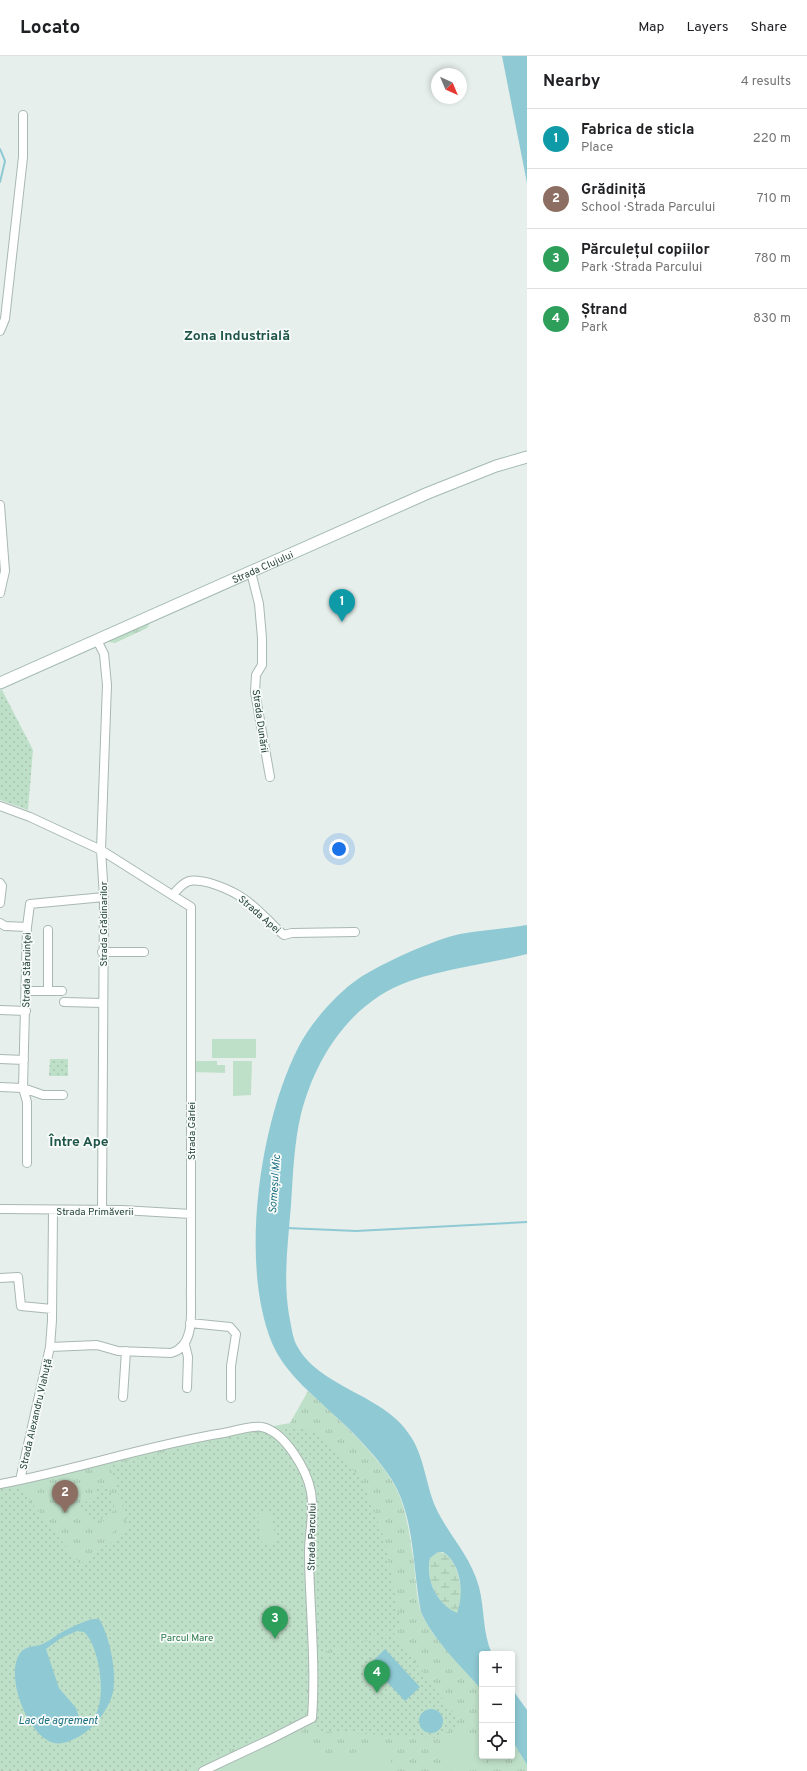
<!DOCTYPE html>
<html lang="en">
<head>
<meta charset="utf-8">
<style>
	body { margin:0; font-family:Overpass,sans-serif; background:#f6f6f6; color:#202124 }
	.controls { position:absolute; right:12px; bottom:12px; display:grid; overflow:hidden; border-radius:4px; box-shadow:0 2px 6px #0003 }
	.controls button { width:36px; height:36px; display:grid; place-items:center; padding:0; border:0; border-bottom:1px solid #e0e0e0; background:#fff; color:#202124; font:20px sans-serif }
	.compass { position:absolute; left:431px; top:12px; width:36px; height:36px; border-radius:50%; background:#fff; box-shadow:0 2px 6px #0003; rotate:136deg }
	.you { position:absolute; left:339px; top:793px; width:14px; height:14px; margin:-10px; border:3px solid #fff; border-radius:50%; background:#1a73e8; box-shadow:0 0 0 6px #1a73e833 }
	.badge { display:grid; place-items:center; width:26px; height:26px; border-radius:50%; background:#7f4e3f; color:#fff; font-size:13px; font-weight:700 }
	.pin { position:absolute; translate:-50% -33px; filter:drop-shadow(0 1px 2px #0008) }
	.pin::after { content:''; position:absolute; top:21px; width:14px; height:12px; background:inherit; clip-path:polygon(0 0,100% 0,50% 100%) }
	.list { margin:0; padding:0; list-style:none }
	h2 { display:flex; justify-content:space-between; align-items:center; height:52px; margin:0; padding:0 16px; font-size:17px }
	h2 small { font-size:13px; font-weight:400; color:#757577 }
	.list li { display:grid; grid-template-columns:26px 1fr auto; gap:12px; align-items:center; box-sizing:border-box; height:60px; padding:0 16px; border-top:1px solid #e0e0e0 }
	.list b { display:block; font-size:15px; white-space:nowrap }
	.list p { margin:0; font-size:13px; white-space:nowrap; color:#757577 }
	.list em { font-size:13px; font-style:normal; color:#757577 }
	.icon { flex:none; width:22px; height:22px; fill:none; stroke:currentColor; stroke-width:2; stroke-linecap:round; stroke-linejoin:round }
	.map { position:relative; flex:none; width:527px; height:1715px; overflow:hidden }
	header { display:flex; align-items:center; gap:24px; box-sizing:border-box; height:56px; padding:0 20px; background:#fff; border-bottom:1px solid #e0e0e0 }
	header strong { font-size:19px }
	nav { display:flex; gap:22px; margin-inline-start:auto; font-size:14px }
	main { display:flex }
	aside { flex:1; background:#fff }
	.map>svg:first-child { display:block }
	.grass { fill:url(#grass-tufts) }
	.wetland { fill:url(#wetland-marsh) }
	.park { fill:url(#park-dots) }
	.garden { fill:#bfe0c8 }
	.water { fill:#8ec9d4; fill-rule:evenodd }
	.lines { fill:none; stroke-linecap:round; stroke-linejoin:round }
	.stream { stroke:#8ec9d4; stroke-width:2 }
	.street-casing { stroke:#a8b8b2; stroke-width:10 }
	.secondary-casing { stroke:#a4bbb3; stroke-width:13 }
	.street { stroke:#fff; stroke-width:8 }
	.secondary { stroke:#fff; stroke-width:11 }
	.labels { text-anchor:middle; stroke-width:3.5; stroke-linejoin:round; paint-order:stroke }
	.street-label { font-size:10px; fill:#24423a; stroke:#f7fbf9 }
	.park-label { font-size:10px; fill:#2d7a4b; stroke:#f7fbf9 }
	.water-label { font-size:11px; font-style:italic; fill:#1c6f80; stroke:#f7fbf9 }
	.district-label { font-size:14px; font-weight:bold; fill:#1f5548; stroke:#f7fbf9 }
</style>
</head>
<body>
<header>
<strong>Locato</strong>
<nav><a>Map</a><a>Layers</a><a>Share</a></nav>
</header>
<main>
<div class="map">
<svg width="527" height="1715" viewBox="0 0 527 1715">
	<defs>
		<pattern id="grass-tufts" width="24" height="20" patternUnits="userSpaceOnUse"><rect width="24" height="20" fill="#bfe0c8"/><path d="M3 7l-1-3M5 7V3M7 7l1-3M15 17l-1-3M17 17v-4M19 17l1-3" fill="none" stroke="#a4c1ad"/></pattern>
		<pattern id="wetland-marsh" width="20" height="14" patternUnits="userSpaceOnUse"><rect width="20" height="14" fill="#bfe0c8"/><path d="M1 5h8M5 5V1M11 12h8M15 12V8" fill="none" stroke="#a4c1ad"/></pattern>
		<pattern id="park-dots" width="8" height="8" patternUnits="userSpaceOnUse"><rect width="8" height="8" fill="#bfe0c8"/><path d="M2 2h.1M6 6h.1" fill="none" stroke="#a4c1ad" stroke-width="1.8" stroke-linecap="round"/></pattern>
	</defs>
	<rect width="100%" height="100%" fill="#e6efeb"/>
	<!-- grass -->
	<path class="grass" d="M149,565L150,567L147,572L115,587L109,586L108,584Z
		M308,1335C335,1359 382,1402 397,1434C406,1453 409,1475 412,1495C417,1518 414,1546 426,1566C440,1591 464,1612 482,1634V1700H512V1684L527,1709V1715H0V1429L198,1384L290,1367Z"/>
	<!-- wetland -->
	<path class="wetland" d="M438,1496C455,1496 461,1525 461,1539C461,1546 459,1552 457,1558C437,1548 425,1524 430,1502Z"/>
	<!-- park -->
	<path class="park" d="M2,634L33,694L28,754L0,744V635Z
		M50,1003H68V1020H49Z
		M285,1370L301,1372L320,1378L363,1425L384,1482L401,1570C371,1584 340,1593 308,1599L306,1660L194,1710L188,1715H0V1433L19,1431L80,1508L129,1473L110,1409L233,1380L257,1377Z
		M108,1427L115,1454L93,1468L80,1450L98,1437L96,1434Z
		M393,1576L461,1668L436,1682L317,1675L316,1602Z"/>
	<!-- garden -->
	<path class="garden" d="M212,983H256V1002H212Z
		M194,1005H217V1009H225V1017L193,1016Z
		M233,1005H252L251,1039L233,1040Z
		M271,1456L276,1486L262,1488L257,1458Z
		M117,1457L125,1468L104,1482L96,1470Z
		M301,1672L312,1704L387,1691L394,1715H208Z
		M466,1680L473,1682L482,1689V1700H487L485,1714L444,1715C435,1697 448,1682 466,1680Z"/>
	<!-- water -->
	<path class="water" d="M502,0H527V127Z
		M527,869V898C489,908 448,912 410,925C352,945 316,1000 301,1058C294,1087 293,1119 291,1149C288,1187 283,1222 289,1259C291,1268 292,1278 295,1286C317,1333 385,1337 411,1381C424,1401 426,1428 435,1450C448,1479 470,1498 479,1531C485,1554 482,1575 492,1598H482V1634C461,1610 434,1585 421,1556C413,1516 415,1470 397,1433C384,1407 354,1377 333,1358C310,1336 285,1317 272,1287C239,1207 260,1065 299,990C311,967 336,938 358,923C380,908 435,883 460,878C482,874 505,873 527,869ZM438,1496H443C462,1508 464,1539 457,1557C437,1548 425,1524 430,1502Z
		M92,1563H99C110,1580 118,1620 112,1640C107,1655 94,1672 80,1680C73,1684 63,1689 54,1687C28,1681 3,1618 21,1596C26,1590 33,1591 40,1589C49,1586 56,1579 64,1575C73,1570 83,1566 92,1563ZM77,1575L84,1576C101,1591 111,1658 85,1670L81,1667L76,1652L59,1632L46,1593L61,1582Z
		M385,1593L420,1631L405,1645L370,1608Z
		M512,1633L527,1654V1709L512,1684Z
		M419 1665a12 12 0 1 1 24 0a12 12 0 1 1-24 0Z"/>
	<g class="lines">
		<!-- stream -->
		<path class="stream" d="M0,93L5,105L0,126
			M287,1172L356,1175L527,1166"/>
		<defs>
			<path id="street" d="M0,275L5,263L23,101V59
				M0,449L5,515L0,537
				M251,516L259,548L262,582V609L256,619L255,636L270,721
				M97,584L104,598L107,629L101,794L104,841L102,1154
				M0,750L30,761L101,794L191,851V1231C190,1252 197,1290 171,1297L118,1295L97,1289L50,1291
				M0,827L2,830L0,847
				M173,839C185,823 191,822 210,827C233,834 247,843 264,860C271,866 277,874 284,879L292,877L355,876
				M0,867L5,870L27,871
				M102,896H144
				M27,935H62
				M48,935V874
				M64,946L103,947
				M0,954L26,955
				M0,1003L24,1004
				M0,1031L23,1032L27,871L30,848L104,841
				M23,1032L27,1046V1107
				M23,1032L43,1039H63
				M0,1153L122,1154L191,1158
				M0,1222L18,1221L21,1250L52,1253
				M190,1267L230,1271L236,1278L231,1310V1342
				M185,1289L188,1301L187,1332
				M123,1341L126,1295
				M20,1424L50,1291L52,1264L53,1155
				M0,1428C75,1414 148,1389 224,1377C233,1375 254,1369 262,1371C285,1376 307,1414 311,1436C315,1458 308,1480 309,1502C310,1555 316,1609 312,1662L273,1682L203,1715"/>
			<g id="secondary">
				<path id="s1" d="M0,627L428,437L496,410L527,401"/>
			</g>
		</defs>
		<!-- street casing -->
		<use href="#street" class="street-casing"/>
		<!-- secondary casing -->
		<use href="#secondary" class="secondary-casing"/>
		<!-- street -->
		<use href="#street" class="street"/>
		<!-- secondary -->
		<use href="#secondary" class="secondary"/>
	</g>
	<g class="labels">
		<!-- street labels -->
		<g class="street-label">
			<text dy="4" stroke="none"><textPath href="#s1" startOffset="287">Strada Clujului</textPath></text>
			<text transform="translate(261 665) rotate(82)" y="4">Strada Dunării</text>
			<text transform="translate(260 858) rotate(41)" y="4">Strada Apei</text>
			<text transform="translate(103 868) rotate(-90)" y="4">Strada Grădinarilor</text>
			<text transform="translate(26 914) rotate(-89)" y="4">Strada Stăruinței</text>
			<text transform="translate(191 1075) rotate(-90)" y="4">Strada Gârlei</text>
			<text x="95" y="1159">Strada Primăverii</text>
			<text transform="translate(35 1358) rotate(-77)" y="4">Strada Alexandru Vlahuță</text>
			<text transform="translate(311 1481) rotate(-89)" y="4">Strada Parcului</text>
		</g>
		<!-- park labels -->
		<g class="park-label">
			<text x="187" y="1585">Parcul Mare</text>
		</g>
		<!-- water labels -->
		<g class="water-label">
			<text transform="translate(274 1128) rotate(-86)" y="4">Someșul Mic</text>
			<text x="58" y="1668">Lac de agrement</text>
		</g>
		<!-- district labels -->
		<g class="district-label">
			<text x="237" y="284">Zona Industrială</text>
			<text x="79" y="1090">Între Ape</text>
		</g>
	</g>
</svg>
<div class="controls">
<button>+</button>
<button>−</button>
<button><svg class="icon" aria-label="locate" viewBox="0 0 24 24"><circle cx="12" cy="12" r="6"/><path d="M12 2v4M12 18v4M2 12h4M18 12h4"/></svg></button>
</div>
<svg class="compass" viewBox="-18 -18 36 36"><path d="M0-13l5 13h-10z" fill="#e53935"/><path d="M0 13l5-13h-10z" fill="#757577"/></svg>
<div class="you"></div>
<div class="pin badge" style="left:342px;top:566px;background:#0f9aa8">1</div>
<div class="pin badge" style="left:65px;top:1457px;background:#8d6e63">2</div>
<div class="pin badge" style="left:275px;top:1583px;background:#2e9e5b">3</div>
<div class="pin badge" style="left:377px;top:1637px;background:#2e9e5b">4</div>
</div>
<aside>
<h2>Nearby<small>4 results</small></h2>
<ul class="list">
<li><span class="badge" style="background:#0f9aa8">1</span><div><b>Fabrica de sticla</b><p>Place</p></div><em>220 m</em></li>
<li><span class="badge" style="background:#8d6e63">2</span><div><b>Grădiniță</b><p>School · Strada Parcului</p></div><em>710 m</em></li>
<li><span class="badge" style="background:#2e9e5b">3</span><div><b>Părculețul copiilor</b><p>Park · Strada Parcului</p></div><em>780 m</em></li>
<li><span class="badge" style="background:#2e9e5b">4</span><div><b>Ștrand</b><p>Park</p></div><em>830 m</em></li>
</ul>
</aside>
</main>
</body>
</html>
